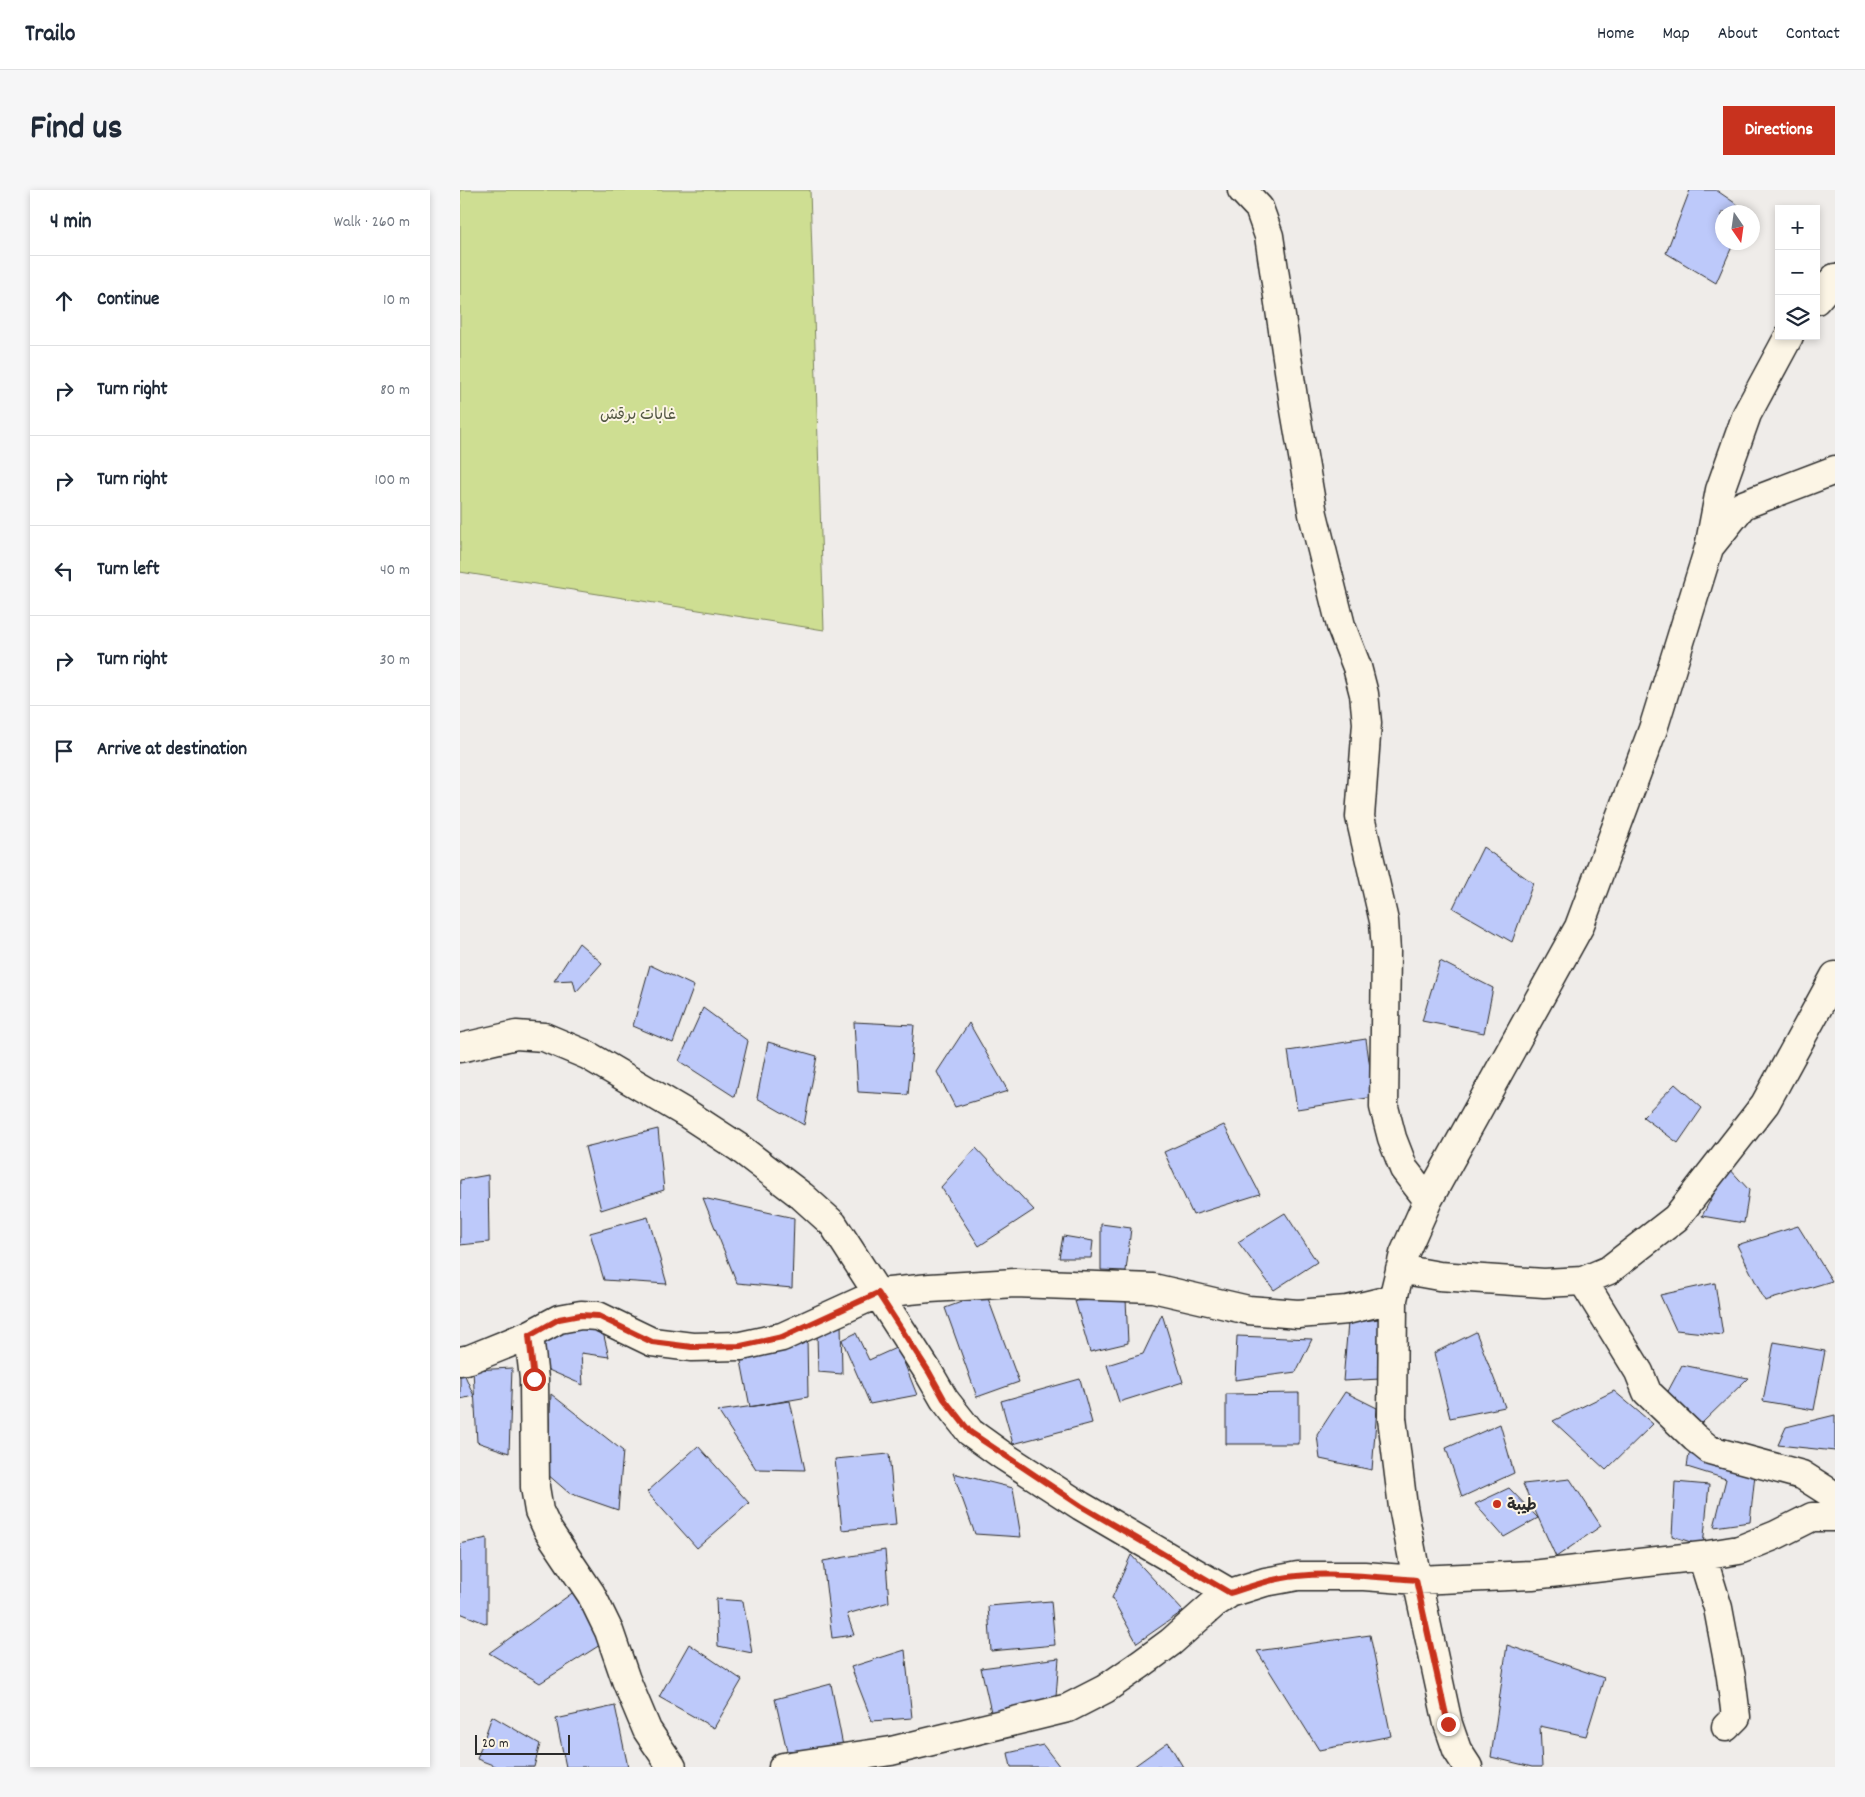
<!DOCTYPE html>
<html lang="en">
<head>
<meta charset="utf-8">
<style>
	body { margin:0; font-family:Dekko,"Playpen Sans Arabic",sans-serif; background:#f6f6f7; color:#1f2937 }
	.controls { position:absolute; right:15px; top:15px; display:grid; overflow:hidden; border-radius:0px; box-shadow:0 2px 8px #0003 }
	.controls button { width:45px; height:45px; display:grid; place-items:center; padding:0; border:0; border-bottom:1px solid #e0e1e3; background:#fff; color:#1f2937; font:25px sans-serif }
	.compass { position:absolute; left:1255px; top:15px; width:45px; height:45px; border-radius:50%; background:#fff; box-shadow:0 2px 8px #0003; rotate:167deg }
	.scale { position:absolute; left:15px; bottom:12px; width:95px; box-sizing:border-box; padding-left:5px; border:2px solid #2b2b2b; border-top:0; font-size:14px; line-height:18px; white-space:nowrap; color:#2b2b2b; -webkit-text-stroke:4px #fcf5e5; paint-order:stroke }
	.stop { position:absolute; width:15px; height:15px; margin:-11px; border:4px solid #c8321e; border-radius:50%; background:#fff }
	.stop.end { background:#c8321e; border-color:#fff; box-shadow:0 1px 5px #0008 }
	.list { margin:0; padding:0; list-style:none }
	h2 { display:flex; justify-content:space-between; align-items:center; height:65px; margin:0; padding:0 20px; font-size:21px }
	h2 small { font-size:16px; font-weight:400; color:#747a83 }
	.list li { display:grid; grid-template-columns:32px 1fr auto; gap:15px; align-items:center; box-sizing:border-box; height:90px; padding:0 20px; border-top:1px solid #e0e1e3 }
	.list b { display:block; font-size:19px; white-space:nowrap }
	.list em { font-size:16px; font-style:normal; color:#747a83 }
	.icon { flex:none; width:28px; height:28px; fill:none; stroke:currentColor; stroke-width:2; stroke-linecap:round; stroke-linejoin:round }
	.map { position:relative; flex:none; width:1375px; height:1577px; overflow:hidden; border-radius:0px }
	header { display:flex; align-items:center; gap:30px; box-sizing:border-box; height:70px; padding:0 25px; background:#fff; border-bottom:1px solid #e0e1e3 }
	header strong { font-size:24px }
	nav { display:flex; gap:28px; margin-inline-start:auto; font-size:18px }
	.intro { display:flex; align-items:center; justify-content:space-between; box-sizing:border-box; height:120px; padding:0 30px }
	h1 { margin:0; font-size:35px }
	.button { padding:12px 22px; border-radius:0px; background:#c8321e; color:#fff; font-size:18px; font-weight:700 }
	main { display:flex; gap:30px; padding:0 30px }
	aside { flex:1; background:#fff; border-radius:0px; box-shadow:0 2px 8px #0003 }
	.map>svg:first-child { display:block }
	.green { fill:#cede92; stroke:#7c845e }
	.building { fill:#bdc9fa; stroke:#2b2b2b }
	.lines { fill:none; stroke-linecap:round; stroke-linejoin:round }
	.minor-casing { stroke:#2b2b2b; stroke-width:31 }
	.minor { stroke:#fcf5e5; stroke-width:28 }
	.route { stroke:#c8321e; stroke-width:6 }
	.poi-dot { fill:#c8321e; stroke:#fcf5e5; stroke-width:2 }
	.labels { text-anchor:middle; stroke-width:4; stroke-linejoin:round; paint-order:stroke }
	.park-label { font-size:16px; fill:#545845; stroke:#fcf5e5 }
	.poi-label { font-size:16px; font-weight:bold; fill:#2b2b2b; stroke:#fcf5e5; text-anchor:start }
</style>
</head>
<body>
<header>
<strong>Trailo</strong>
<nav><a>Home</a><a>Map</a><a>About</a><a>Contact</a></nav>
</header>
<div class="intro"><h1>Find us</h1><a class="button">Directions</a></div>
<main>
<aside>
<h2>4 min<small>Walk · 260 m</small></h2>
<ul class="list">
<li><svg class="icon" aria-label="ahead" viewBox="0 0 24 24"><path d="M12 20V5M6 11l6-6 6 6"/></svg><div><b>Continue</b></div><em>10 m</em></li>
<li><svg class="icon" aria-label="right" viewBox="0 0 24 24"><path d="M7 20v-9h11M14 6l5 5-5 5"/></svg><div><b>Turn right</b></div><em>80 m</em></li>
<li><svg class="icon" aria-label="right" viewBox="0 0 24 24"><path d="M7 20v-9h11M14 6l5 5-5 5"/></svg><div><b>Turn right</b></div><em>100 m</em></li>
<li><svg class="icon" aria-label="left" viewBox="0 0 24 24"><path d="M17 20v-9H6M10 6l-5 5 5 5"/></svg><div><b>Turn left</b></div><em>40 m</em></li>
<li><svg class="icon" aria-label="right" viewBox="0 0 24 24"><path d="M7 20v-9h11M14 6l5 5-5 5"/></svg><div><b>Turn right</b></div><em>30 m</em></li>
<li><svg class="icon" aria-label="arrive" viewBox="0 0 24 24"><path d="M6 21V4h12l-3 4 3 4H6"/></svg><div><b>Arrive at destination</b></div></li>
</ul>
</aside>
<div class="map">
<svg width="1375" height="1577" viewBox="0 0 1375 1577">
	<rect width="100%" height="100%" fill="#efece9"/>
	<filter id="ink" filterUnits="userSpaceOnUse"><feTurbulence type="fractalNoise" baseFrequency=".02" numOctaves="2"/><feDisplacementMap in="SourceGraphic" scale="10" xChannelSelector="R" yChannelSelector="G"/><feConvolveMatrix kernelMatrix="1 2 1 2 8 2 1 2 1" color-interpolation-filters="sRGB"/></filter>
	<g filter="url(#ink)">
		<!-- green -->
		<path class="green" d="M0,0H350L364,440L0,382Z"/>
		<!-- building -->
		<path class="building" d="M1230,0H1256L1288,22H1262V52H1274L1256,93L1206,63Z
			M1023,657L1073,693L1052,752L993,718Z
			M119,753L142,773L116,802L113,790L94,791Z
			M980,771L1033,798L1024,843L962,831Z
			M190,775L234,796L213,853L173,836Z
			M243,818L288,851L275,907L219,871Z
			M394,832L454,835L448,905L398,902Z
			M509,833L548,901L495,917L477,882Z
			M906,849L914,907L837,919L828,861Z
			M308,852L357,866L344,935L297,908Z
			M1215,894L1242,918L1218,953L1183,927Z
			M764,935L800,1004L733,1025L704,962Z
			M198,939L204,1000L141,1020L125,957Z
			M516,958L574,1020L519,1056L481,997Z
			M1268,977L1289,1000L1284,1033L1242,1026Z
			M28,985L29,1052L0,1055V990Z
			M243,1008L334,1028L332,1098L277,1093Z
			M825,1023L857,1072L814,1100L778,1052Z
			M188,1027L207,1094L144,1090L130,1043Z
			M641,1034L671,1038L666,1081L641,1080Z
			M1338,1036L1372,1091L1305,1111L1277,1055Z
			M603,1046L633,1051L631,1068H599Z
			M1255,1093L1263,1145L1216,1140L1200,1105Z
			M526,1103L559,1192L517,1207L485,1118Z
			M666,1109L668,1153L630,1162L615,1111Z
			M702,1124L723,1192L659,1212L647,1175L683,1164Z
			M919,1129L920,1189L883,1191L888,1133Z
			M381,1132L382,1184L358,1182L357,1144Z
			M99,1138H142L149,1167L121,1163L123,1195L84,1178L83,1153Z
			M1016,1142L1045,1217L990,1228L974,1163Z
			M396,1143L409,1170L438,1157L457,1205L410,1214L382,1150Z
			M777,1146L852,1149L836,1182L775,1190Z
			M347,1147L348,1207L290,1217L280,1166Z
			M1314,1152L1365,1161L1354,1220L1303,1211Z
			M1222,1175L1288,1188L1240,1235L1206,1205Z
			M52,1178L49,1263L17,1252L13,1180Z
			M3,1181L14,1206L0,1209V1182Z
			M620,1189L632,1233L553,1254L541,1211Z
			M1154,1201L1193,1234L1146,1280L1093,1231Z
			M885,1202L917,1218L912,1280L860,1269L857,1245Z
			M839,1203V1254H766V1204Z
			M91,1204L163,1261L158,1320L109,1303L87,1284Z
			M330,1211L345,1280L296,1279L258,1221Z
			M1375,1225V1261L1318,1255L1326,1237Z
			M1040,1234L1054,1283L1002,1307L986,1258Z
			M238,1256L289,1313L237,1358L187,1302Z
			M429,1264L436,1335L382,1340L375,1269Z
			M1229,1264L1295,1284L1290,1332L1254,1337L1266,1289L1227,1277Z
			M493,1283L553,1298L561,1347L515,1344Z
			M1110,1289L1141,1336L1096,1367L1063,1294Z
			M1215,1292L1249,1295L1243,1356L1212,1346Z
			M1049,1298L1078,1328L1044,1347L1015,1314Z
			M27,1348V1434L0,1423V1354Z
			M425,1360L429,1412L387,1424L394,1445L372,1448L363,1371Z
			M671,1365L723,1421L677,1453L652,1408Z
			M115,1401L140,1455L80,1493L29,1463Z
			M256,1409L283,1411L292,1463L258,1456Z
			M591,1411L595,1455L531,1461L528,1416Z
			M910,1445L931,1546L859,1560L797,1461Z
			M229,1454L282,1490L254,1538L199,1507Z
			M1047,1455L1144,1488L1126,1546L1080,1536L1082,1577H1072L1031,1567Z
			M445,1460L452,1528L412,1531L391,1477Z
			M599,1468L596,1507L531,1522L521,1478Z
			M371,1494L383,1556L327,1561L315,1509Z
			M155,1516L168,1577H106L96,1529Z
			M32,1526L80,1554L74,1577H38L17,1569Z
			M708,1552L723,1577H673Z
			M583,1555L600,1577H551L548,1563Z"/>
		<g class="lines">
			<defs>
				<path id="minor" d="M782,0L799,18L809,46L834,214L853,324L881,436L897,477L904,504L907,533L900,627L924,731L926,761L924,917L932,948L944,979L968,1010
					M1356,110L1375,88
					M1251,355L1283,315L1375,280
					M0,858L56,845L84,847L127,865L229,925L278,957L342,1006L373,1034L469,1183L484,1209L510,1242L542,1265L621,1316L770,1403L805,1392L838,1386H904L957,1390L1072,1385L1242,1366L1279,1360L1316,1345L1352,1327H1375
					M940,1079L979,1086L1084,1093L1123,1091L1149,1080L1216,1028L1305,914L1375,786
					M1123,1091L1179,1182L1187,1202L1235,1248L1250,1260L1342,1285L1375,1306
					M69,1145L74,1189L75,1297L79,1321L88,1340L131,1404L149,1441L166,1490L187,1540L212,1577
					M0,1171L10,1169L69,1145L99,1129L121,1125L138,1126L192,1152L232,1157L281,1156L322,1147L419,1103L470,1098L555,1093L693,1098L788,1120L838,1124L887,1120L933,1109
					M1242,1366L1258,1418L1271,1487L1276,1527L1266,1537
					M323,1577L431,1561L608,1518L645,1499L681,1474L711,1452L755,1413L770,1403
					M1008,1577L997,1560L988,1534L957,1390L943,1317L932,1228L933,1109L944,1064L968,1010L1119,737L1193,539L1249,358L1260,300L1287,224L1329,146"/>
			</defs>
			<!-- minor casing -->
			<use href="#minor" class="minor-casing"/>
			<!-- minor -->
			<use href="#minor" class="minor"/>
		</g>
	</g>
	<g class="lines" filter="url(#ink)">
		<!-- route -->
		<path class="route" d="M74,1189L69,1146L99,1129L120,1125L138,1126L192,1152L232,1157L281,1156L322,1147L418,1103L469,1182L484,1209L510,1242L621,1316L770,1403C792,1396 814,1388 837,1386C876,1382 917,1387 956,1390L988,1534"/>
	</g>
	<!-- markers -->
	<circle class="poi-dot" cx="1037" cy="1314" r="5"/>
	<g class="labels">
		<!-- park labels -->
		<g class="park-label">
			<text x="178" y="229">غابات برقش</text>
		</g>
		<!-- poi labels -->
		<g class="poi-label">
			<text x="1047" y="1320">طيبة</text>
		</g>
	</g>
</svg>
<div class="controls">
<button>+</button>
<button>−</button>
<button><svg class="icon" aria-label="layers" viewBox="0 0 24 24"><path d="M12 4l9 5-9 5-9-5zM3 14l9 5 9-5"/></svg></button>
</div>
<svg class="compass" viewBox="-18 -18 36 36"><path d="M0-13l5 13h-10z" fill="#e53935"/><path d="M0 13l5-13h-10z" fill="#747a83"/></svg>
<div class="scale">20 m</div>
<div class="stop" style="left:74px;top:1189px"></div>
<div class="stop end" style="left:988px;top:1534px"></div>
</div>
</main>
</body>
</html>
